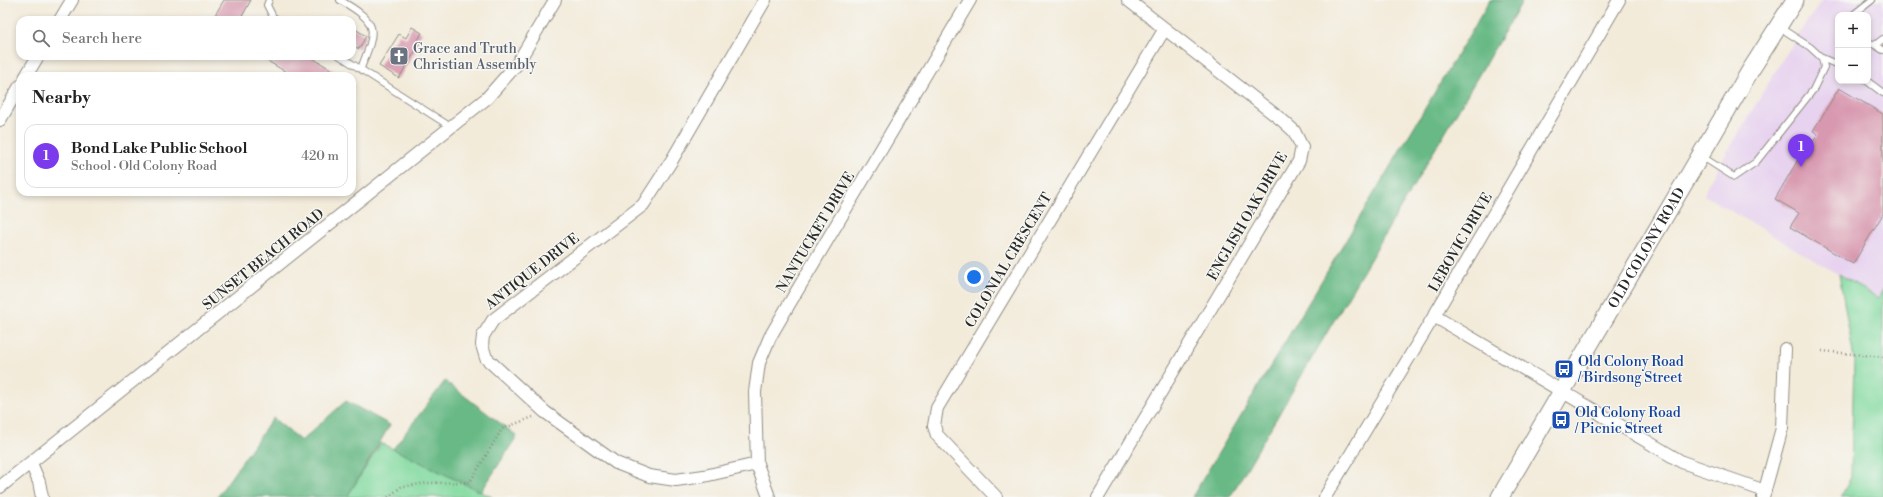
<!DOCTYPE html>
<html lang="en">
<head>
<meta charset="utf-8">
<style>
	body { margin:0; font-family:"Libre Bodoni",serif; background:#f6f6f6; color:#222 }
	.controls { position:absolute; right:12px; top:12px; display:grid; overflow:hidden; border-radius:8px; box-shadow:0 2px 6px #0003 }
	.controls button { width:36px; height:36px; display:grid; place-items:center; padding:0; border:0; border-bottom:1px solid #e0e0e0; background:#fff; color:#222; font:20px sans-serif }
	.you { position:absolute; left:974px; top:277px; width:14px; height:14px; margin:-10px; border:3px solid #fff; border-radius:50%; background:#1a73e8; box-shadow:0 0 0 6px #1a73e833 }
	.badge { display:grid; place-items:center; width:26px; height:26px; border-radius:50%; background:#7c3aed; color:#fff; font-size:13px; font-weight:700 }
	.pin { position:absolute; translate:-50% -33px; filter:drop-shadow(0 1px 2px #0008) }
	.pin::after { content:''; position:absolute; top:21px; width:14px; height:12px; background:inherit; clip-path:polygon(0 0,100% 0,50% 100%) }
	.list { margin:0; padding:0; list-style:none }
	h2 { display:flex; justify-content:space-between; align-items:center; height:52px; margin:0; padding:0 16px; font-size:17px }
	h2 small { font-size:13px; font-weight:400; color:#767676 }
	.list li { display:grid; grid-template-columns:26px 1fr auto; gap:12px; align-items:center; box-sizing:border-box; height:64px; margin:0 8px 8px; padding:0 8px; border:1px solid #e0e0e0; border-radius:12px }
	.list b { display:block; font-size:15px; white-space:nowrap }
	.list p { margin:0; font-size:13px; white-space:nowrap; color:#767676 }
	.list em { font-size:13px; font-style:normal; color:#767676 }
	.icon { flex:none; width:22px; height:22px; fill:none; stroke:currentColor; stroke-width:2; stroke-linecap:round; stroke-linejoin:round }
	.map { position:relative; flex:none; width:1883px; height:497px; overflow:hidden }
	.search { position:absolute; background:#fff; box-shadow:0 2px 6px #0003; left:16px; top:16px; width:340px; height:44px; display:flex; align-items:center; gap:10px; box-sizing:border-box; padding:0 14px; border-radius:12px; color:#767676; font-size:15px }
	.panel { position:absolute; background:#fff; box-shadow:0 2px 6px #0003; left:16px; top:72px; width:340px; height:124px; border-radius:12px }
	.map>svg:first-child { display:block }
	.built { fill:#e7d2ef; fill-rule:evenodd }
	.green { fill:#80d99e; stroke:#568264 }
	.forest { fill:#68b985; stroke:#4a7258 }
	.building { fill:#d898af }
	.lines { fill:none; stroke-linecap:round; stroke-linejoin:round }
	.lane-casing { stroke:#8f8b82; stroke-width:8 }
	.street-casing { stroke:#8f8b82; stroke-width:14 }
	.secondary-casing { stroke:#8f8b82; stroke-width:19 }
	.path { stroke:#8f8b82; stroke-width:2.5; stroke-dasharray:1 3; stroke-linecap:butt }
	.lane { stroke:#fff; stroke-width:6 }
	.street { stroke:#fff; stroke-width:12 }
	.secondary { stroke:#fff; stroke-width:17 }
	.labels { text-anchor:middle; stroke-width:3; stroke-linejoin:round; paint-order:stroke }
	.worship-label { font-size:14px; fill:#5b616d; stroke:#f6f6f2; text-anchor:start }
	.street-label { font-size:14px; fill:#2b2b2b; stroke:#f6f6f2 }
	.transit-label { font-size:14px; fill:#164399; stroke:#f6f6f2; text-anchor:start }
</style>
</head>
<body>
<div class="map">
<svg width="1883" height="497" viewBox="0 0 1883 497">
	<rect width="100%" height="100%" fill="#f6f6f2"/>
	<filter id="ink" filterUnits="userSpaceOnUse"><feTurbulence type="fractalNoise" baseFrequency=".025" numOctaves="2"/><feDisplacementMap in="SourceGraphic" scale="8" xChannelSelector="R" yChannelSelector="G"/><feConvolveMatrix kernelMatrix="1 2 1 2 8 2 1 2 1" color-interpolation-filters="sRGB"/></filter>
	<filter id="wash" filterUnits="userSpaceOnUse"><feTurbulence type="fractalNoise" baseFrequency=".012" numOctaves="4" result="noise"/><feDisplacementMap in="SourceGraphic" scale="16" xChannelSelector="R" yChannelSelector="G"/><feGaussianBlur stdDeviation="0.9" result="paint"/><feColorMatrix in="noise" values="0 0 0 0 0 0 0 0 0 0 0 0 0 0 0 0 0 1.4 0 .05"/><feComposite in="paint" operator="in"/></filter>
	<g filter="url(#wash)">
		<rect width="100%" height="100%" fill="#f3ebda"/>
		<!-- built -->
		<path class="built" d="M1823,0H1883V289L1878,298L1704,195L1708,184L1778,67L1808,20ZM1838,15H1868V81H1838Z"/>
		<!-- green -->
		<path class="green" d="M1839,274L1878,298L1883,289V497H1841L1851,477L1854,359Z
			M381,443L492,497H347Z"/>
		<!-- forest -->
		<path class="forest" d="M1490,0H1523L1230,497H1192Z
			M445,381L517,436L481,492L393,449Z
			M346,401L390,425L347,497H217L273,418L301,441Z"/>
		<g id="blocks">
			<!-- building -->
			<path class="building" d="M224,0H251L240,20H212Z
				M352,27L366,36L359,49L352,45Z
				M412,27L422,33L416,43L419,45L399,78L379,66L399,34L406,38Z
				M259,56H309L342,76H293Z
				M1839,88L1883,114V214L1853,264L1790,227L1799,213L1775,199L1799,158L1802,160L1818,134L1813,131Z"/>
		</g>
	</g>
	<g filter="url(#ink)">
		<use href="#blocks" fill-opacity="0" stroke="#8f8b82" stroke-width="1"/>
		<g class="lines">
			<defs>
				<path id="lane" d="M269,0L267,5L273,17L278,20
					M340,0C379,23 377,28 361,68
					M1853,15L1872,0
					M1868,42L1875,45L1883,39
					M1875,45L1883,50
					M340,56L451,127
					M1822,58L1838,65
					M1867,81L1883,93
					M1701,156L1734,177L1756,162L1813,90L1824,67L1822,58L1810,47L1779,27"/>
				<path id="street" d="M60,20L72,0
					M26,76L38,56
					M0,120L20,86
					M1434,316L1682,462L1765,491
					M31,463L39,482L42,497
					M757,464L704,476L676,480L649,476L616,463L545,412L486,358L482,345L483,336L493,320L643,205L672,160L765,0
					M0,487L487,98L517,64L555,0
					M769,497L757,464L755,392L759,363L770,337L785,311L970,0
					M996,497L937,435L934,426L937,408L1164,30
					M1098,497L1299,161L1302,147L1294,131L1283,121L1128,0
					M1325,497L1434,316L1619,0
					M1763,497L1782,428L1785,349"/>
				<g id="secondary">
					<path id="s1" d="M1500,497L1750,71L1795,0"/>
				</g>
			</defs>
			<!-- lane casing -->
			<use href="#lane" class="lane-casing"/>
			<!-- street casing -->
			<use href="#street" class="street-casing"/>
			<!-- secondary casing -->
			<use href="#secondary" class="secondary-casing"/>
			<!-- path -->
			<path class="path" d="M1822,351L1883,357
				M388,497L401,487L427,483L470,482L502,429L533,417"/>
			<!-- lane -->
			<use href="#lane" class="lane"/>
			<!-- street -->
			<use href="#street" class="street"/>
			<!-- secondary -->
			<use href="#secondary" class="secondary"/>
		</g>
	</g>
	<!-- icons -->
	<defs>
		<symbol id="church-square" viewBox="-11 -11 22 22"><rect x="-9" y="-9" width="18" height="18" rx="4" fill="#6b7280" stroke="#f6f6f2"/><path d="M-1.2-6h2.4v3.5h3.3v2.4h-3.3V6h-2.4V-.1h-3.3v-2.4h3.3Z" fill="#fff"/></symbol>
		<symbol id="bus-square" viewBox="-11 -11 22 22"><rect x="-9" y="-9" width="18" height="18" rx="4" fill="#1a4fb4" stroke="#f6f6f2"/><path d="M-5-6H5V4H4V6H2V4H-2V6H-4V4H-5ZM-3.5-4V0h7V-4ZM-3.5 1.2v1.5H-2V1.2ZM2 1.2v1.5H3.5V1.2Z" fill="#fff"/></symbol>
	</defs>
	<g fill-rule="evenodd">
		<use href="#church-square" x="388" y="45" width="22" height="22"/>
		<use href="#bus-square" x="1553" y="358" width="22" height="22"/>
		<use href="#bus-square" x="1550" y="409" width="22" height="22"/>
	</g>
	<g class="labels">
		<!-- worship labels -->
		<g class="worship-label">
			<text x="413" y="53">Grace and Truth<tspan x="413" dy="16">Christian Assembly</tspan></text>
		</g>
		<!-- street labels -->
		<g class="street-label">
			<text transform="translate(1247 216) rotate(-60)" y="5">ENGLISH OAK DRIVE</text>
			<text transform="translate(815 232) rotate(-59)" y="5">NANTUCKET DRIVE</text>
			<text transform="translate(1460 242) rotate(-60)" y="5">LEBOVIC DRIVE</text>
			<text dy="5" stroke="none"><textPath href="#s1" startOffset="289">OLD COLONY ROAD</textPath></text>
			<text transform="translate(263 259) rotate(-39)" y="5">SUNSET BEACH ROAD</text>
			<text transform="translate(1008 260) rotate(-59)" y="5">COLONIAL CRESCENT</text>
			<text transform="translate(532 271) rotate(-38)" y="5">ANTIQUE DRIVE</text>
		</g>
		<!-- transit labels -->
		<g class="transit-label">
			<text x="1578" y="366">Old Colony Road<tspan x="1578" dy="16">/ Birdsong Street</tspan></text>
			<text x="1575" y="417">Old Colony Road<tspan x="1575" dy="16">/ Picnic Street</tspan></text>
		</g>
	</g>
</svg>
<div class="controls">
<button>+</button>
<button>−</button>
</div>
<div class="you"></div>
<div class="pin badge" style="left:1801px;top:167px">1</div>
<div class="search"><svg class="icon" aria-label="search" viewBox="0 0 24 24"><circle cx="10" cy="10" r="6"/><path d="M15 15l6 6"/></svg>Search here</div>
<section class="panel">
<h2>Nearby<small></small></h2>
<ul class="list">
<li><span class="badge">1</span><div><b>Bond Lake Public School</b><p>School · Old Colony Road</p></div><em>420 m</em></li>
</ul>
</section>
</div>
</body>
</html>
